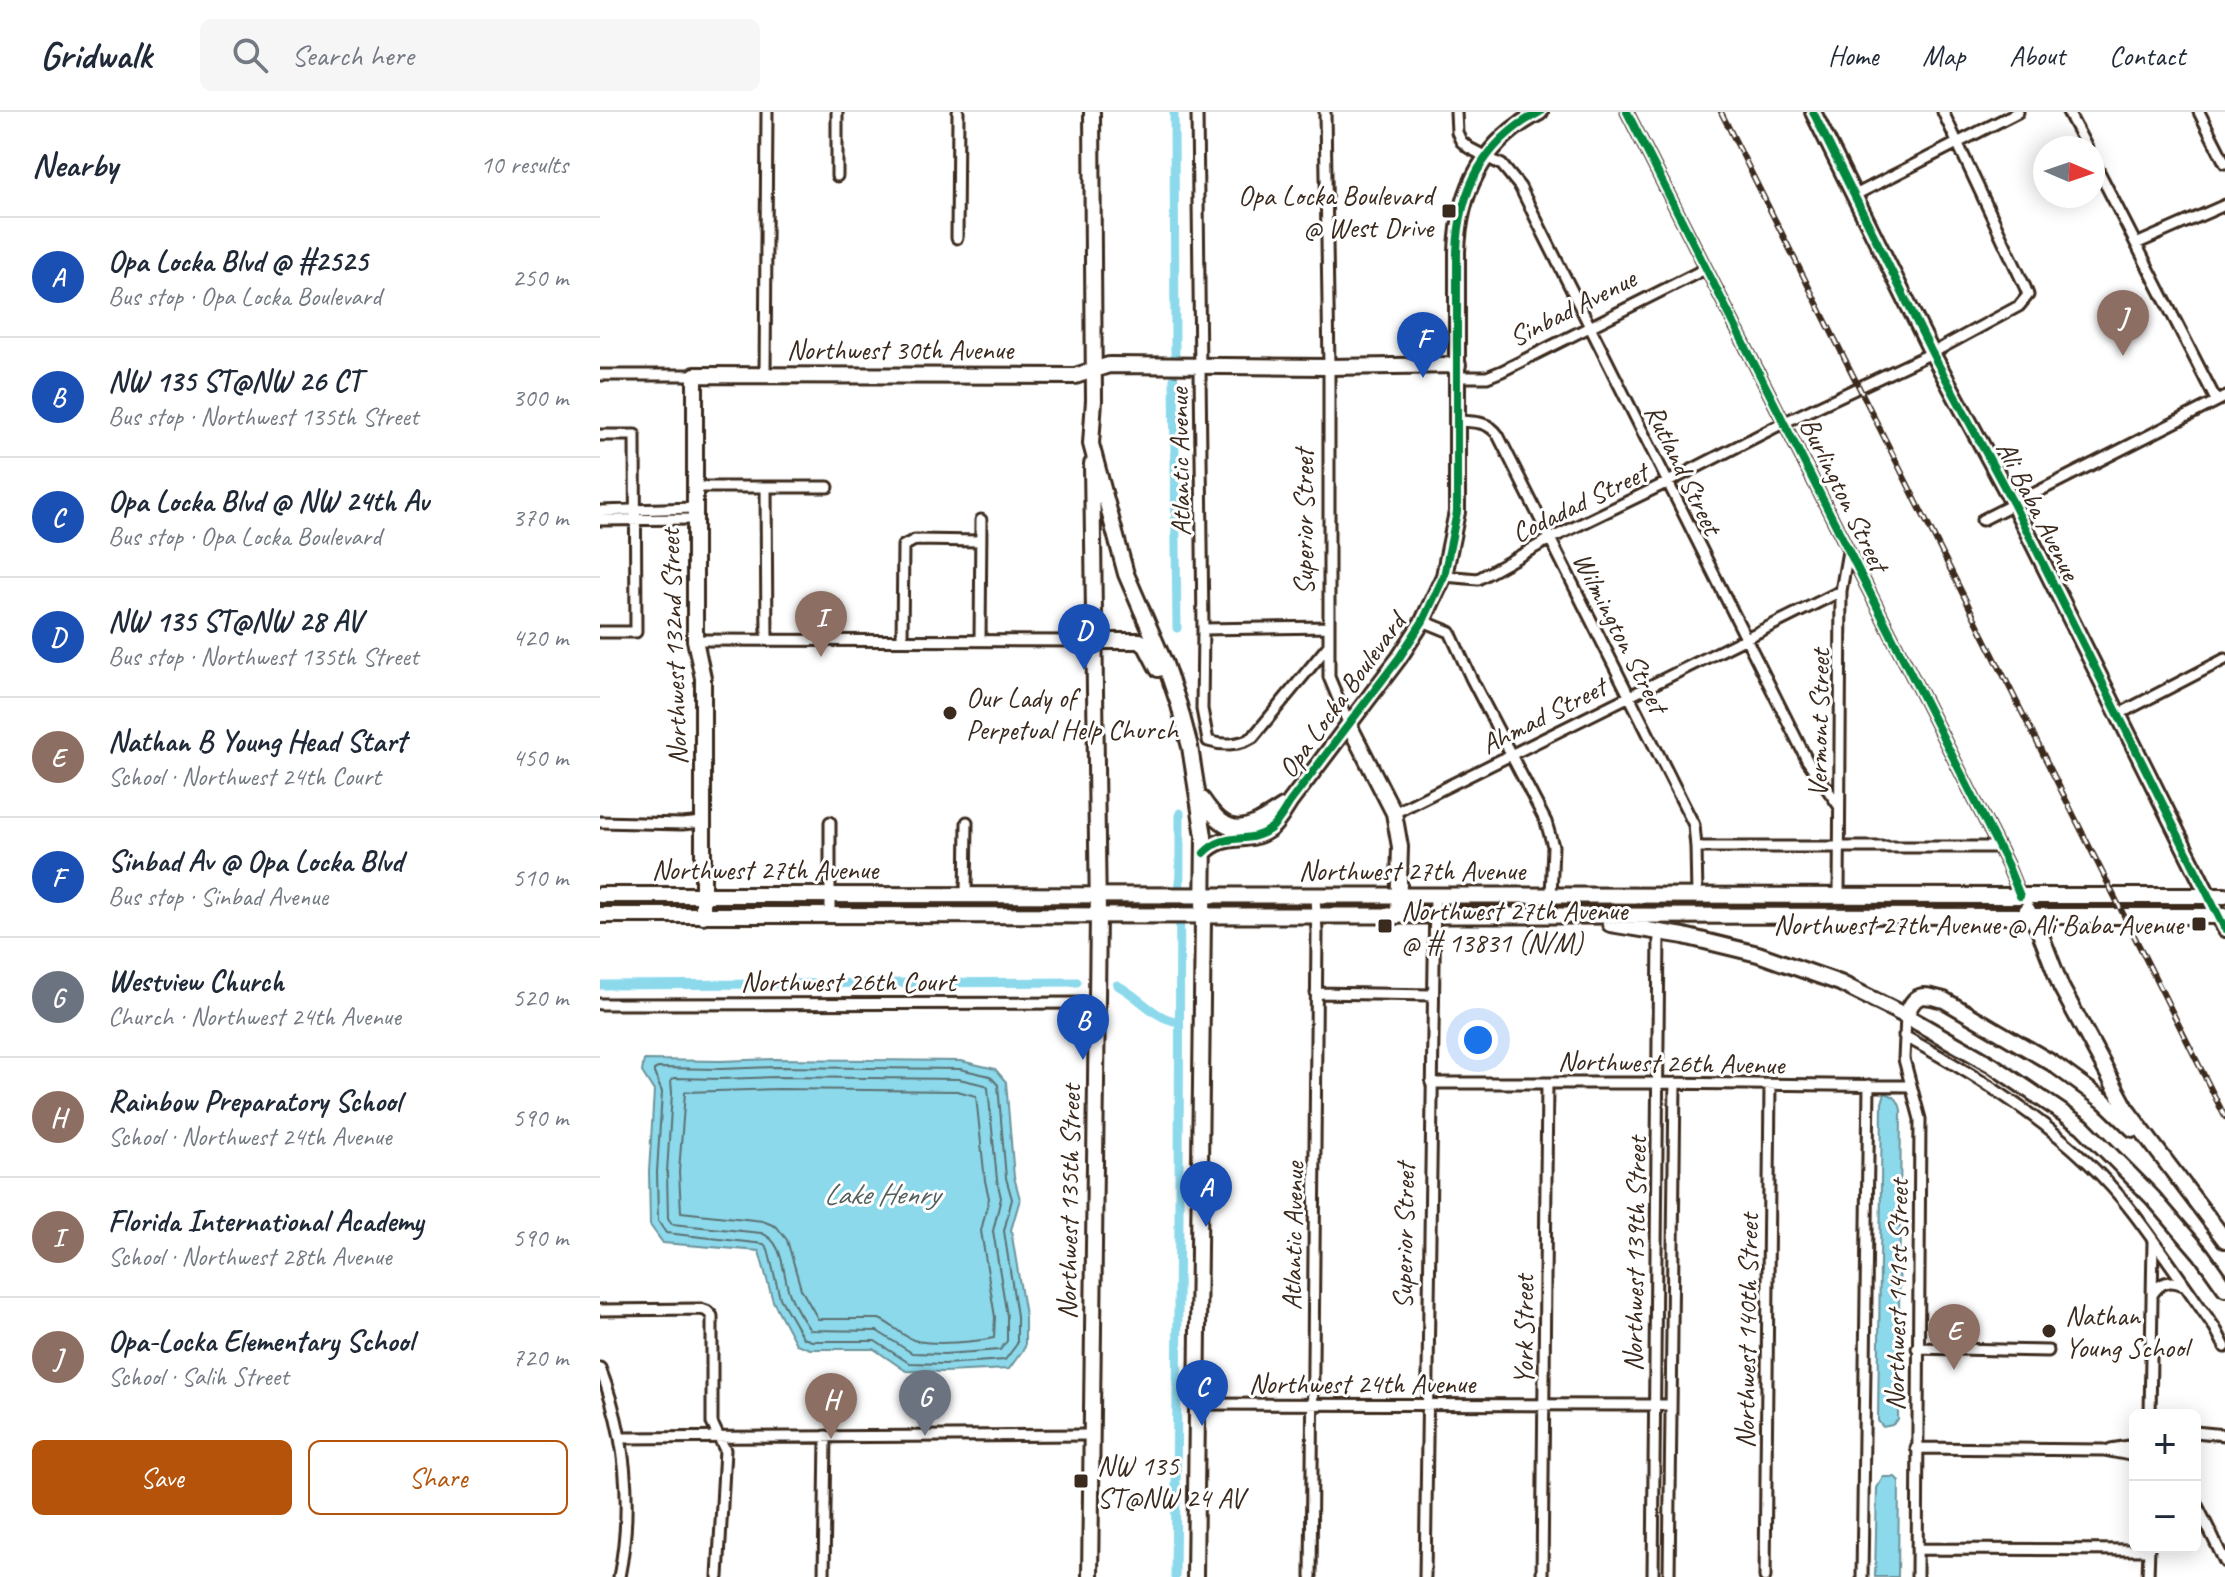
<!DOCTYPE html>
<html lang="en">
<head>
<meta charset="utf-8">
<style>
	body { margin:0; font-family:Caveat,sans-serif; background:#f6f6f7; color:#1f2937 }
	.controls { position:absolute; right:24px; bottom:24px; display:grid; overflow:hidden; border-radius:12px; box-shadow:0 4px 20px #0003 }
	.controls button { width:72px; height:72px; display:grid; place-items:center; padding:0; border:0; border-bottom:2px solid #e0e1e3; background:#fff; color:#1f2937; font:40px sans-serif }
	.compass { position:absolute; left:1433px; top:24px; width:72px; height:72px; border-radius:50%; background:#fff; box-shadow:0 4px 20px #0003; rotate:92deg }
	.you { position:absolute; left:878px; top:928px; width:28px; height:28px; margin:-20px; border:6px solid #fff; border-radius:50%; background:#1a73e8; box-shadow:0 0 0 12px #1a73e833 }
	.badge { display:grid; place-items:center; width:52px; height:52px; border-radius:50%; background:#b45309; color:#fff; font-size:26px; font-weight:700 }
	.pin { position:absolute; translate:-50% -66px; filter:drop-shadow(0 2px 4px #0008) }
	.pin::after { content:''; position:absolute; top:42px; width:28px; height:24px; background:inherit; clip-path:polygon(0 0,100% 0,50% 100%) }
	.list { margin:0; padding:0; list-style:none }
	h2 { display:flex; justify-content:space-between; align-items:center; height:104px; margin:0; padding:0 32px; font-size:34px }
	h2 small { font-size:26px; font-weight:400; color:#747a83 }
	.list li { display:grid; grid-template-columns:52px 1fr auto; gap:24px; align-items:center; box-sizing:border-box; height:120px; padding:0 32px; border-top:2px solid #e0e1e3 }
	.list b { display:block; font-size:30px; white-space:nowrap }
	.list p { margin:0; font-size:26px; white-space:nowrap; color:#747a83 }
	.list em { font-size:26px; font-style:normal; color:#747a83 }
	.actions { display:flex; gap:16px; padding:24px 32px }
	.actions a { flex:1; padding:18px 0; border:2px solid #b45309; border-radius:12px; text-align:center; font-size:28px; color:#b45309 }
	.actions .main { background:#b45309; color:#fff }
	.icon { flex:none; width:44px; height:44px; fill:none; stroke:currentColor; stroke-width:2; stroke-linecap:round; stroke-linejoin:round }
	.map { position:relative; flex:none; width:1625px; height:1465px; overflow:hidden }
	header { display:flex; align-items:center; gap:48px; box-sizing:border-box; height:112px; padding:0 40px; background:#fff; border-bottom:2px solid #e0e1e3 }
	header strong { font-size:38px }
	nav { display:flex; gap:44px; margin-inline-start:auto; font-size:28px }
	.search { width:560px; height:72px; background:#f6f6f7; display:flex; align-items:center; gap:20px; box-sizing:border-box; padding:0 28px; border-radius:12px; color:#747a83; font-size:30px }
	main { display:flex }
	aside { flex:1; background:#fff }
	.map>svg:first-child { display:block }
	.water { fill:#8cd9ec; stroke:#6c939a; stroke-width:2 }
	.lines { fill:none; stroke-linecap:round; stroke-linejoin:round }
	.shore { stroke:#5b7070; stroke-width:2 }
	.canal { stroke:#8cd9ec; stroke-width:9 }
	.street-casing { stroke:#3b2a1e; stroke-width:15 }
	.secondary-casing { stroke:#3b2a1e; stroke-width:20 }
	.primary-casing { stroke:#3b2a1e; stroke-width:20 }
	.street { stroke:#fff; stroke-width:9 }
	.secondary { stroke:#fff; stroke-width:14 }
	.primary { stroke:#fff; stroke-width:14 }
	.rail-casing { stroke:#3b2a1e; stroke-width:6 }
	.rail { stroke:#fff; stroke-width:3; stroke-dasharray:9; stroke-linecap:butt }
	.cycleway-casing { stroke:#fff; stroke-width:13 }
	.cycleway { stroke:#00873e; stroke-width:8 }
	.poi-dot { fill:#3b2a1e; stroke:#fff; stroke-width:3 }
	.labels { text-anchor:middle; stroke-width:6; stroke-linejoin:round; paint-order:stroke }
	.poi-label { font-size:28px; fill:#3b2a1e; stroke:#fff; text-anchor:start }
	.street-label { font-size:28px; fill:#3b2a1e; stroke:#fff }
	.water-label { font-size:30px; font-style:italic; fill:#535f5c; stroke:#fff }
</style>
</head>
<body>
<header>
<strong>Gridwalk</strong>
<div class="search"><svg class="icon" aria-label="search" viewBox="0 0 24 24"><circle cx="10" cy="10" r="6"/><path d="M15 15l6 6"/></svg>Search here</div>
<nav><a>Home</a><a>Map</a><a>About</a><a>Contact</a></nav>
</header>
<main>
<aside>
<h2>Nearby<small>10 results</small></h2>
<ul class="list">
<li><span class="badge" style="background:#1a4fb4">A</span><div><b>Opa Locka Blvd @ #2525</b><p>Bus stop · Opa Locka Boulevard</p></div><em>250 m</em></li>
<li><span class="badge" style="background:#1a4fb4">B</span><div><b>NW 135 ST@NW 26 CT</b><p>Bus stop · Northwest 135th Street</p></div><em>300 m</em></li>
<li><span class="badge" style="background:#1a4fb4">C</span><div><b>Opa Locka Blvd @ NW 24th Av</b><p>Bus stop · Opa Locka Boulevard</p></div><em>370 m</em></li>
<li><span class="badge" style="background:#1a4fb4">D</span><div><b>NW 135 ST@NW 28 AV</b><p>Bus stop · Northwest 135th Street</p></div><em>420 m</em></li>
<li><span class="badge" style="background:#8d6e63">E</span><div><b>Nathan B Young Head Start</b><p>School · Northwest 24th Court</p></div><em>450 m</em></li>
<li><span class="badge" style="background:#1a4fb4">F</span><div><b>Sinbad Av @ Opa Locka Blvd</b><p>Bus stop · Sinbad Avenue</p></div><em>510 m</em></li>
<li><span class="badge" style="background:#6b7280">G</span><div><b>Westview Church</b><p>Church · Northwest 24th Avenue</p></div><em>520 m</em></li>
<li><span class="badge" style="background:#8d6e63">H</span><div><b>Rainbow Preparatory School</b><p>School · Northwest 24th Avenue</p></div><em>590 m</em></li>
<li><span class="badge" style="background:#8d6e63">I</span><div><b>Florida International Academy</b><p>School · Northwest 28th Avenue</p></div><em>590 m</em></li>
<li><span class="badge" style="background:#8d6e63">J</span><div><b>Opa-Locka Elementary School</b><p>School · Salih Street</p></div><em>720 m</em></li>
</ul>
<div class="actions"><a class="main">Save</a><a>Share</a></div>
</aside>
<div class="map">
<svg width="1625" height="1465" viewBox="0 0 1625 1465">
	<rect width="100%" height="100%" fill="#fff"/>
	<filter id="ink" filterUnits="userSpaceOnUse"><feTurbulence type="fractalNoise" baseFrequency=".0125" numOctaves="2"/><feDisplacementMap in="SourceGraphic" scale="16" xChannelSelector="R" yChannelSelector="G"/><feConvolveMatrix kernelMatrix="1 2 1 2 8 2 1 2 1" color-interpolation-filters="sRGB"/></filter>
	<g filter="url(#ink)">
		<!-- water -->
		<path class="water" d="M174,947L361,949L395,957L406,970L414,1065L420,1087L411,1118L425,1203V1235L409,1257L344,1260L306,1259L274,1237H210L196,1232L173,1189L159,1139L63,1131L50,1113L49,1060L54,979L42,960L44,948L121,949Z
			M1285,981C1295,984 1299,988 1301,998L1298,1308L1292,1313L1283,1315L1278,1309L1282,991Z
			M1283,1365H1295L1299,1369L1298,1465H1275L1277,1376Z"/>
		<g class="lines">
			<!-- shore -->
			<path class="shore" d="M176,955L360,957L390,964L398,973L406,1066L412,1087L404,1119L417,1204V1232L405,1248L344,1252L309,1251L275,1229H212L203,1226L180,1186L168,1137L164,1132L66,1121L58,1109L57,1060L62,980L54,961V958L58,956L121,957Z
				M177,965L359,967L385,973L388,976L397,1068L401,1086L393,1119L407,1204V1229L400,1238L344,1242L312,1241L277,1219L210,1218C203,1208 195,1195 190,1183C182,1163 185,1129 161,1121L72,1112L68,1106L67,1060L72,981L71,968L74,966L121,967Z
				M178,977L357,979L376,984L385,1069L389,1086L381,1119L395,1205L394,1226C374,1230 337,1233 317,1229C303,1226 293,1212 279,1207H218L201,1177L187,1128L177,1115L163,1109L81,1100L79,1060L85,980Z"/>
			<!-- canal -->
			<path class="canal" d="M574,0L575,242
				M574,267L577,516
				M0,873L477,870
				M517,873C539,884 553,906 579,910
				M575,1465L579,1106L580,701"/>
			<defs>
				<path id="street" d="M597,0L603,517L602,597L608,629C623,634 640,633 653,625L728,534
					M725,0L729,255V565L749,613
					M856,0L857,20L861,29L869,36L902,53L920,75L1207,648L1239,694
					M1027,0L1407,752L1420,784
					M1468,0L1487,36
					M1599,0L1625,51
					M1493,48L1616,288
					M237,64V0
					M1255,83L1418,0
					M357,126L358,0
					M1536,132L1625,93
					M165,262L167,0
					M0,263H95
					M858,265H887L902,259L1105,157
					M858,309C874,310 888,309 898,323L1094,713L1096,735L1097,784
					M0,323H35L36,520H0
					M94,375H228
					M166,375L167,528
					M0,399L94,396
					M0,408L94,407
					M1382,408L1625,285
					M844,464L878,467L950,427L1066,371L1185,310L1332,241L1419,194L1428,183L1425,175L1343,0
					M823,509L850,520L871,566L946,710L953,734L951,784
					M603,517L729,515
					M95,528L496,529
					M302,528L303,434L315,428L381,429
					M380,528L381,408
					M1517,603L1625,547
					M794,701L1241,479
					M0,710L82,712L103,710
					M230,710V804
					M1096,735H1398
					M366,784L367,710
					M1239,784L1241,479L1248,439
					M716,881L832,883
					M0,892L497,891
					M1306,904L1304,947L1320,1007L1317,1465
					M1304,924C1387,969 1476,1025 1534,1102C1562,1139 1588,1178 1615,1216L1625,1235
					M831,971H1058L1311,974
					M1552,1183C1560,1170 1570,1167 1583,1173
					M0,1198L101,1197L107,1199L112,1204V1311L125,1338L118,1465
					M1317,1236L1448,1239
					M0,1256C26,1323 33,1394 19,1465
					M596,1292L1071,1293
					M1550,1303L1553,1130
					M1595,1320L1625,1323
					M21,1326L492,1323
					M1316,1336L1504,1338L1535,1344
					M1511,1337L1535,1333
					M1595,1389L1625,1450
					M1317,1437L1549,1438
					M224,1465L226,1324
					M711,1465L717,820L715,785
					M825,1465L835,784
					M942,1465L947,971
					M1053,1465L1059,819
					M1069,1465L1075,971
					M1165,1465L1170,973
					M1262,1465L1269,973
					M1548,1465L1549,1435"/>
				<path id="secondary" d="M492,0L494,288L491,332L526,462L565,552L579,593L590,635L604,724L595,1465
					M1213,0L1332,241L1413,391L1625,817
					M496,529H540L546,534L558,557
					M749,613L794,701L800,735L798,804
					M602,687C630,729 646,719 683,695
					M604,741C626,718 647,734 670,717C679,710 684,699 690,690L799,546L823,509L844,464L857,400V140C859,78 884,29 940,0
					M103,804V566L95,528V263L475,264L509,253L729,255L858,253
					M490,1465L498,804L492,352"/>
				<path id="primary" d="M0,783L1625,784
					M1427,797L1439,818L1461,875L1529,1001L1625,1128
					M0,803L1625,804
					M1010,812L1084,824L1158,842L1240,871L1306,904L1392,953L1482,1014L1553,1086L1601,1142L1625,1176
					M1306,904C1315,880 1322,882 1344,888L1452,951L1504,989L1533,1017"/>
			</defs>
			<!-- street casing -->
			<use href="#street" class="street-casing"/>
			<!-- secondary casing -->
			<use href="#secondary" class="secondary-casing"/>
			<!-- primary casing -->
			<use href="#primary" class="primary-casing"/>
			<!-- street -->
			<use href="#street" class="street"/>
			<!-- secondary -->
			<use href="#secondary" class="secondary"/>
			<!-- primary -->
			<use href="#primary" class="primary"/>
			<defs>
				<path id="rail" d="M1121,0L1625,1005"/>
			</defs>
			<!-- rail casing -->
			<use href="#rail" class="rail-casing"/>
			<!-- rail -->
			<use href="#rail" class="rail"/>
			<defs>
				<path id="cycleway" d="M1027,0L1407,752L1420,784
					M1213,0L1332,241L1413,391L1625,817
					M604,741C626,718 647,734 670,717C679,710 684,699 690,690L799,546L823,509L844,464L857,400V140C859,78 884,29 940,0"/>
			</defs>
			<!-- cycleway casing -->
			<use href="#cycleway" class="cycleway-casing"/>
			<!-- cycleway -->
			<use href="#cycleway" class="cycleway"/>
		</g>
	</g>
	<!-- markers -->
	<g class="poi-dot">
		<rect x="841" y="91" width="16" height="16" rx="4"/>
		<circle cx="350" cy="601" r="8"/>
		<rect x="1591" y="804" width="16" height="16" rx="4"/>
		<rect x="777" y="806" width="16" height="16" rx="4"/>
		<circle cx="1449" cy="1219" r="8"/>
		<rect x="473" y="1361" width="16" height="16" rx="4"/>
	</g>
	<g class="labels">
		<!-- poi labels -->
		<g class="poi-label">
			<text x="833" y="93" text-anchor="end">Opa Locka Boulevard<tspan x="833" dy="32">@ West Drive</tspan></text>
			<text x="366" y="595">Our Lady of<tspan x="366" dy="32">Perpetual Help Church</tspan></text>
			<text x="801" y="808">Northwest 27th Avenue<tspan x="801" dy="32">@ # 13831 (N/M)</tspan></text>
			<text x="1583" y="822" text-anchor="end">Northwest 27th Avenue @ Ali Baba Avenue</text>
			<text x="1465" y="1213">Nathan<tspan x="1465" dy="32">Young School</tspan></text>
			<text x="497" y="1363">NW 135<tspan x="497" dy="32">ST@NW 24 AV</tspan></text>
		</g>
		<!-- street labels -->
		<g class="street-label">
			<text transform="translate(972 195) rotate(-27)" y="10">Sinbad Avenue</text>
			<text x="300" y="247">Northwest 30th Avenue</text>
			<text transform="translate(579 350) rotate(-91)" y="10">Atlantic Avenue</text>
			<text transform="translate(1084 357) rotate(64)" y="10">Rutland Street</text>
			<text transform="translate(1245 382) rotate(64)" y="10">Burlington Street</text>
			<text transform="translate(979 390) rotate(-26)" y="10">Codadad Street</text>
			<text transform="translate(1439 398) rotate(63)" y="10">Ali Baba Avenue</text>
			<text transform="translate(703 410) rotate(-90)" y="10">Superior Street</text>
			<text transform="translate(1021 520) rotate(63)" y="10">Wilmington Street</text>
			<text transform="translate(73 535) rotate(-92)" y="10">Northwest 132nd Street</text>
			<text transform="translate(741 583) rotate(-54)" y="10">Opa Locka Boulevard</text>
			<text transform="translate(943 603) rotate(-27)" y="10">Ahmad Street</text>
			<text transform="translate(1218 611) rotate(-89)" y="10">Vermont Street</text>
			<text x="165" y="767">Northwest 27th Avenue</text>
			<text x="812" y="768">Northwest 27th Avenue</text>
			<text x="248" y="879">Northwest 26th Court</text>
			<text transform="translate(1071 950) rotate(1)" y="10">Northwest 26th Avenue</text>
			<text transform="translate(468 1090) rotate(-89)" y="10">Northwest 135th Street</text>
			<text transform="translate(692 1124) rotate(-89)" y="10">Atlantic Avenue</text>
			<text transform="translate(803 1124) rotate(-89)" y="10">Superior Street</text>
			<text transform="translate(1034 1142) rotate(-89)" y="10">Northwest 139th Street</text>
			<text transform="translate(1296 1183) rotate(-89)" y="10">Northwest 141st Street</text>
			<text transform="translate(923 1218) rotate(-90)" y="10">York Street</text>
			<text transform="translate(1146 1219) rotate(-89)" y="10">Northwest 140th Street</text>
			<text x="762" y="1281">Northwest 24th Avenue</text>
		</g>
		<!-- water labels -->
		<g class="water-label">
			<text x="281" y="1092">Lake Henry</text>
		</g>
	</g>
</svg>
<div class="controls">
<button>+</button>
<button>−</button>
</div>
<svg class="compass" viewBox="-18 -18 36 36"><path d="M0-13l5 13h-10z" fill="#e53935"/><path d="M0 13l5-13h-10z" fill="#747a83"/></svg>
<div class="you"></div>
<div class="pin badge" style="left:606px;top:1115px;background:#1a4fb4">A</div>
<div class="pin badge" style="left:483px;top:948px;background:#1a4fb4">B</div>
<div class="pin badge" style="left:602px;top:1314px;background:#1a4fb4">C</div>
<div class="pin badge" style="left:484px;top:558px;background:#1a4fb4">D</div>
<div class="pin badge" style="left:1354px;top:1258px;background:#8d6e63">E</div>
<div class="pin badge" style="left:823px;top:266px;background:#1a4fb4">F</div>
<div class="pin badge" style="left:325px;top:1324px;background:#6b7280">G</div>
<div class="pin badge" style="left:231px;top:1327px;background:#8d6e63">H</div>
<div class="pin badge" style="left:221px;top:545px;background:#8d6e63">I</div>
<div class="pin badge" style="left:1523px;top:244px;background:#8d6e63">J</div>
</div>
</main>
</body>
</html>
